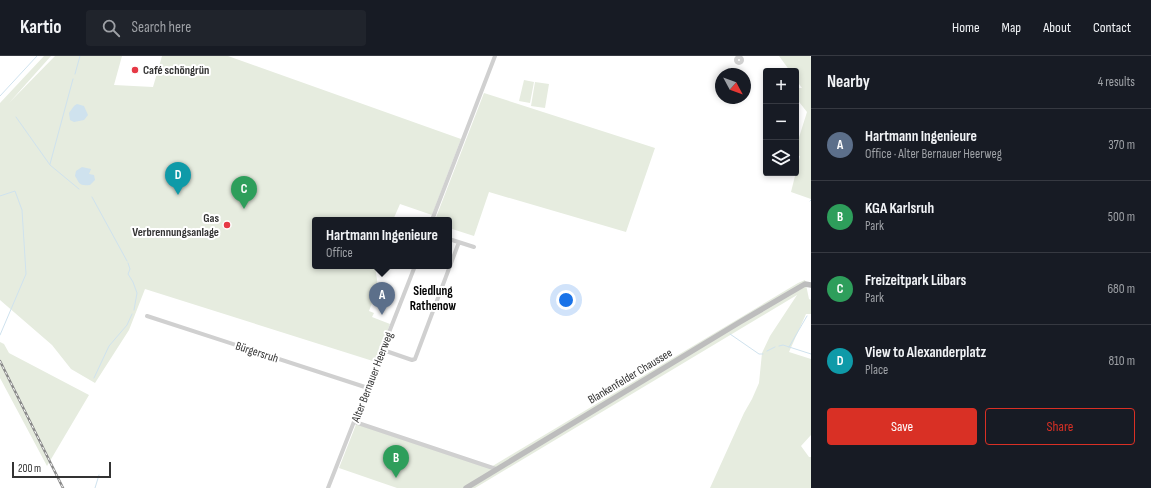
<!DOCTYPE html>
<html lang="en">
<head>
<meta charset="utf-8">
<style>
	body { margin:0; font-family:"Sofia Sans Condensed",sans-serif; background:#20242c; color:#f1f3f6 }
	.controls { position:absolute; right:12px; top:12px; display:grid; overflow:hidden; border-radius:4px; box-shadow:0 2px 6px #0003 }
	.controls button { width:36px; height:36px; display:grid; place-items:center; padding:0; border:0; border-bottom:1px solid #363941; background:#171b24; color:#f1f3f6; font:20px sans-serif }
	.compass { position:absolute; left:715px; top:12px; width:36px; height:36px; border-radius:50%; background:#171b24; box-shadow:0 2px 6px #0003; rotate:131deg }
	.scale { position:absolute; left:12px; bottom:10px; width:99px; box-sizing:border-box; padding-left:4px; border:2px solid #333; border-top:0; font-size:11px; line-height:14px; white-space:nowrap; color:#333; -webkit-text-stroke:3px #fff; paint-order:stroke }
	.you { position:absolute; left:566px; top:244px; width:14px; height:14px; margin:-10px; border:3px solid #fff; border-radius:50%; background:#1a73e8; box-shadow:0 0 0 6px #1a73e833 }
	.badge { display:grid; place-items:center; width:26px; height:26px; border-radius:50%; background:#d93025; color:#fff; font-size:13px; font-weight:700 }
	.pin { position:absolute; translate:-50% -33px; filter:drop-shadow(0 1px 2px #0008) }
	.pin::after { content:''; position:absolute; top:21px; width:14px; height:12px; background:inherit; clip-path:polygon(0 0,100% 0,50% 100%) }
	.popup { position:absolute; left:312px; top:161px; width:140px; height:52px; box-sizing:border-box; display:grid; place-content:center; border-radius:4px; background:#171b24; filter:drop-shadow(0 1px 3px #0005); font-size:13px; white-space:nowrap; color:#9ea1a6 }
	.popup b { font-size:15px; color:#f1f3f6 }
	.popup::after { content:''; position:absolute; left:50%; top:100%; margin-left:-8px; border:8px solid transparent; border-top-color:#171b24 }
	.list { margin:0; padding:0; list-style:none }
	h2 { display:flex; justify-content:space-between; align-items:center; height:52px; margin:0; padding:0 16px; font-size:17px }
	h2 small { font-size:13px; font-weight:400; color:#9ea1a6 }
	.list li { display:grid; grid-template-columns:26px 1fr auto; gap:12px; align-items:center; box-sizing:border-box; height:72px; padding:0 16px; border-top:1px solid #363941 }
	.list b { display:block; font-size:15px; white-space:nowrap }
	.list p { margin:0; font-size:13px; white-space:nowrap; color:#9ea1a6 }
	.list em { font-size:13px; font-style:normal; color:#9ea1a6 }
	.actions { display:flex; gap:8px; padding:12px 16px }
	.actions a { flex:1; padding:9px 0; border:1px solid #d93025; border-radius:4px; text-align:center; font-size:14px; color:#d93025 }
	.actions .main { background:#d93025; color:#fff }
	.icon { flex:none; width:22px; height:22px; fill:none; stroke:currentColor; stroke-width:2; stroke-linecap:round; stroke-linejoin:round }
	.map { position:relative; flex:none; width:811px; height:432px; overflow:hidden }
	header { display:flex; align-items:center; gap:24px; box-sizing:border-box; height:56px; padding:0 20px; background:#171b24; border-bottom:1px solid #363941 }
	header strong { font-size:19px }
	nav { display:flex; gap:22px; margin-inline-start:auto; font-size:14px }
	.search { width:280px; height:36px; background:#20242c; display:flex; align-items:center; gap:10px; box-sizing:border-box; padding:0 14px; border-radius:4px; color:#9ea1a6; font-size:15px }
	main { display:flex }
	aside { flex:1; background:#171b24 }
	.map>svg:first-child { display:block }
	.green { fill:#e6ecdf }
	.water { fill:#cfe2ee }
	.lines { fill:none; stroke-linecap:round; stroke-linejoin:round }
	.stream { stroke:#cfe2ee; stroke-width:1 }
	.street { stroke:#d0d0d0; stroke-width:4 }
	.secondary { stroke:#bdbdbd; stroke-width:5.5 }
	.rail-casing { stroke:#888; stroke-width:2.5 }
	.rail { stroke:#fff; stroke-width:1; stroke-dasharray:3; stroke-linecap:butt }
	.poi-dot { fill:#e63946; stroke:#fff; stroke-width:1.5 }
	.labels { text-anchor:middle; stroke-width:4; stroke-linejoin:round; paint-order:stroke }
	.poi-label { font-size:12px; font-weight:bold; fill:#333; stroke:#fff; text-anchor:start }
	.street-label { font-size:12px; fill:#333; stroke:#fff }
	.neighbourhood-label { font-size:13px; font-weight:bold; fill:#000; stroke:#fff }
</style>
</head>
<body>
<header>
<strong>Kartio</strong>
<div class="search"><svg class="icon" aria-label="search" viewBox="0 0 24 24"><circle cx="10" cy="10" r="6"/><path d="M15 15l6 6"/></svg>Search here</div>
<nav><a>Home</a><a>Map</a><a>About</a><a>Contact</a></nav>
</header>
<main>
<div class="map">
<svg width="811" height="432" viewBox="0 0 811 432">
	<rect width="100%" height="100%" fill="#fff"/>
	<!-- green -->
	<path class="green" d="M44,0H51L9,47L55,0H122L114,29L153,31L162,0H228L461,83L432,159L400,148L393,164H315V210H375L378,231L369,255L374,257L372,261L390,268L376,306L145,233L129,274L95,327L71,313L52,289L0,244V47Z
		M779,0H810L811,2V143L791,136L800,100L796,99V91L807,56L796,42V32H802L796,24V15H790Z
		M524,24L534,26L530,47L519,45Z
		M535,26L549,28L545,52L531,50Z
		M484,37L655,92L626,176L489,136L474,180L449,172V164H435Z
		M805,224L809,243L811,244V258H806L789,296L811,303V379L801,390L809,401H811V432H710L744,357L752,343L759,327L762,297L770,280L797,239L475,432H397L339,412L357,366L491,411L798,227Z
		M0,286L4,288L9,297L89,339L47,410L0,322Z"/>
	<!-- water -->
	<path class="water" d="M77,48L84,50L88,59L84,64L74,66L70,64L69,57L74,50Z
		M82,111L91,113L89,118L94,119L95,124L90,129C79,130 80,128 75,120L76,115Z"/>
	<g class="lines">
		<!-- stream -->
		<path class="stream" d="M75,18L80,0
			M0,40L37,0
			M16,61L50,109L79,133
			M50,108L73,23
			M0,140L15,135L22,154L26,218L0,279
			M92,141L127,205
			M810,145L811,144
			M128,207L130,213L128,218L133,226L137,237L134,254
			M730,278L759,298H763
			M779,290L783,289L811,298
			M789,291L807,260
			M767,295L775,291
			M94,322L109,290L127,269L132,258
			M95,432L99,419"/>
		<!-- street -->
		<path class="street" d="M736 4a3 3 0 1 1 6 0a3 3 0 1 1-6 0Z
			M432,164L495,0
			M449,183L474,191
			M147,260L368,332
			M383,294L412,304L415,303L459,186
			M355,366L496,413
			M328,432L415,210"/>
		<!-- secondary -->
		<path class="secondary" d="M466,432L740,266L805,228L811,229"/>
		<defs>
			<path id="rail" d="M0,305L63,432"/>
		</defs>
		<!-- rail casing -->
		<use href="#rail" class="rail-casing"/>
		<!-- rail -->
		<use href="#rail" class="rail"/>
	</g>
	<!-- markers -->
	<g class="poi-dot">
		<circle cx="135" cy="14" r="4"/>
		<circle cx="227" cy="169" r="4"/>
	</g>
	<g class="labels">
		<!-- poi labels -->
		<g class="poi-label">
			<text x="143" y="18">Café schöngrün</text>
			<text x="219" y="166" text-anchor="end">Gas<tspan x="219" dy="14">Verbrennungsanlage</tspan></text>
		</g>
		<!-- street labels -->
		<g class="street-label">
			<text transform="translate(257 296) rotate(18)" y="4">Bürgersruh</text>
			<text transform="translate(630 320) rotate(-31)" y="4">Blankenfelder Chaussee</text>
			<text transform="translate(372 321) rotate(-69)" y="4">Alter Bernauer Heerweg</text>
		</g>
		<!-- neighbourhood labels -->
		<g class="neighbourhood-label">
			<text x="433" y="239">Siedlung<tspan x="433" dy="15">Rathenow</tspan></text>
		</g>
	</g>
</svg>
<div class="controls">
<button>+</button>
<button>−</button>
<button><svg class="icon" aria-label="layers" viewBox="0 0 24 24"><path d="M12 4l9 5-9 5-9-5zM3 14l9 5 9-5"/></svg></button>
</div>
<svg class="compass" viewBox="-18 -18 36 36"><path d="M0-13l5 13h-10z" fill="#e53935"/><path d="M0 13l5-13h-10z" fill="#9ea1a6"/></svg>
<div class="scale">200 m</div>
<div class="you"></div>
<div class="pin badge" style="left:382px;top:259px;background:#5c6f8a">A</div>
<div class="popup"><b>Hartmann Ingenieure</b>Office</div>
<div class="pin badge" style="left:396px;top:422px;background:#2e9e5b">B</div>
<div class="pin badge" style="left:244px;top:153px;background:#2e9e5b">C</div>
<div class="pin badge" style="left:178px;top:139px;background:#0f9aa8">D</div>
</div>
<aside>
<h2>Nearby<small>4 results</small></h2>
<ul class="list">
<li><span class="badge" style="background:#5c6f8a">A</span><div><b>Hartmann Ingenieure</b><p>Office · Alter Bernauer Heerweg</p></div><em>370 m</em></li>
<li><span class="badge" style="background:#2e9e5b">B</span><div><b>KGA Karlsruh</b><p>Park</p></div><em>500 m</em></li>
<li><span class="badge" style="background:#2e9e5b">C</span><div><b>Freizeitpark Lübars</b><p>Park</p></div><em>680 m</em></li>
<li><span class="badge" style="background:#0f9aa8">D</span><div><b>View to Alexanderplatz</b><p>Place</p></div><em>810 m</em></li>
</ul>
<div class="actions"><a class="main">Save</a><a>Share</a></div>
</aside>
</main>
</body>
</html>
